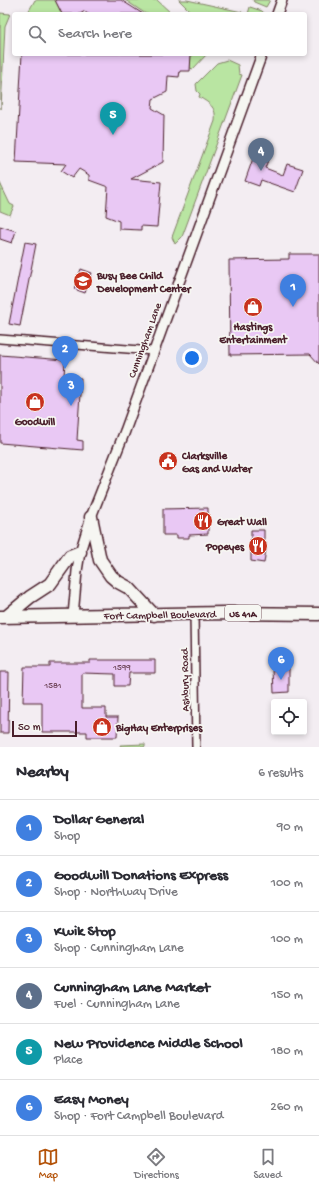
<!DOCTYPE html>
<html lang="en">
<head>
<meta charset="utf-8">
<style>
	body { margin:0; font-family:"Gochi Hand",sans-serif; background:#f7f7f7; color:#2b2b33 }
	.controls { position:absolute; right:12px; bottom:12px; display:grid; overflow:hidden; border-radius:4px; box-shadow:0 2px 6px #0003 }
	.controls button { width:36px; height:36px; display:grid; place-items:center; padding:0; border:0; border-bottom:1px solid #e1e1e2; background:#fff; color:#2b2b33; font:20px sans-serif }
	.scale { position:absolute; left:12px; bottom:10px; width:65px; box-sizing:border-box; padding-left:4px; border:2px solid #4a1f2b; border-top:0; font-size:11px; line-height:14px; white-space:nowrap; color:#4a1f2b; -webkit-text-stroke:3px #f6f6f2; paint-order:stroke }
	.you { position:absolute; left:192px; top:358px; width:14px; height:14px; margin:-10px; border:3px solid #fff; border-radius:50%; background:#1a73e8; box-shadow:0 0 0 6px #1a73e833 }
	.badge { display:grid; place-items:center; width:26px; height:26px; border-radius:50%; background:#b45309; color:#fff; font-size:13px; font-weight:700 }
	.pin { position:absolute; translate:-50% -33px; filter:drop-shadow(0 1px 2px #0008) }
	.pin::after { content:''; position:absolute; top:21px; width:14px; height:12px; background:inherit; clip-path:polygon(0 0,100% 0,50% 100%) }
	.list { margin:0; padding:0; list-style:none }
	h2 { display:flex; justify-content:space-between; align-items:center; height:52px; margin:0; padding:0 16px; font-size:17px }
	h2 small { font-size:13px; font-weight:400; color:#7c7c81 }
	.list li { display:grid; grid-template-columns:26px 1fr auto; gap:12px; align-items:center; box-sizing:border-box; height:56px; padding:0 16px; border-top:1px solid #e1e1e2 }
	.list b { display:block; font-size:15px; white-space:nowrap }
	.list p { margin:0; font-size:13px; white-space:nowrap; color:#7c7c81 }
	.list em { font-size:13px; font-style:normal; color:#7c7c81 }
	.icon { flex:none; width:22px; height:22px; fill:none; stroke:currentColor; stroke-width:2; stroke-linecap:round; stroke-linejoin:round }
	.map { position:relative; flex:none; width:319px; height:747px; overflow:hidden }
	.search { position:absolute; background:#fff; box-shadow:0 2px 6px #0003; left:12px; right:12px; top:12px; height:44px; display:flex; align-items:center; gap:10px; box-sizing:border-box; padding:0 14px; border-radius:4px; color:#7c7c81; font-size:15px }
	.sheet { height:388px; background:#fff }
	nav { display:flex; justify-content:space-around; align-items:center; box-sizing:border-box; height:56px; border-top:1px solid #e1e1e2; background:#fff; font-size:11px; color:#7c7c81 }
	nav a { display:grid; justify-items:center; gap:2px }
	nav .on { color:#b45309 }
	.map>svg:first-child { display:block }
	.green { fill:#b9e5a2; stroke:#828266 }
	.building { fill:#e9c8f4; stroke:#4a1f2b }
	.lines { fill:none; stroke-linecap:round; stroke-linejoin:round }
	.minor-casing { stroke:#4a1f2b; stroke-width:10 }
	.tertiary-casing { stroke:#4a1f2b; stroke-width:12 }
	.trunk-casing { stroke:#4a1f2b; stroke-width:15 }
	.minor { stroke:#f6f6f2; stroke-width:7 }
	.tertiary { stroke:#f6f6f2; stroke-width:9 }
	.trunk { stroke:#f6f6f2; stroke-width:12 }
	.labels { text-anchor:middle; stroke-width:3.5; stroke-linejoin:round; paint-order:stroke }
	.number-label { font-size:9px; fill:#72495d }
	.shield { fill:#f6f6f2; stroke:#7e6067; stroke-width:1 }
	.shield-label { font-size:10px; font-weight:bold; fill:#4a1f2b }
	.poi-label { font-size:11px; font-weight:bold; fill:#4a1f2b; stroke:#f6f6f2; text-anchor:start }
	.street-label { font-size:11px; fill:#4a1f2b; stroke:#f6f6f2 }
</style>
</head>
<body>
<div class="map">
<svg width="319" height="747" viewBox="0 0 319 747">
	<rect width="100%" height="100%" fill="#f3edf2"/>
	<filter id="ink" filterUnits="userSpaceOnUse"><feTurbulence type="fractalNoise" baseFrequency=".025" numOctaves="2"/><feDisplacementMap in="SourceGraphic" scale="8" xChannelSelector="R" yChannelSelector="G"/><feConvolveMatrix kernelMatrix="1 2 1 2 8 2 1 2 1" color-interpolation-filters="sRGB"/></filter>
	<g filter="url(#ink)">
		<!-- green -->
		<path class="green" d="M35,0H55L62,14H27Z
			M125,0H157L172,14H146Z
			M179,0H187L242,12V14H193Z
			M253,0H270L266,7L254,2Z
			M250,7L262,11L265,14H248Z
			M0,13L10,14L5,26L1,109Z
			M191,54H207L193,69L190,68Z
			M227,60L238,65L239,74L242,75L182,237L175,244L172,237L215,121C217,107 209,103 199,97L200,94L197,91L196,84L217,63Z
			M0,183L10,204L14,206L10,215L0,211Z
			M145,744V747H121L120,745Z"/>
		<!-- building -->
		<path class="building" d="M55,0H121L143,14H87L85,11L80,14H62Z
			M22,54H191L190,71H180L179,77L168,76L167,92L153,99L152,108L164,115L163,162L131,179L161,182L157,227L141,226V230L119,229V221L106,216L108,187L89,180V175L79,169L72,178L61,171L66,164L16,162Z
			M256,150L270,155L265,168L283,175L287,164L303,169L295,192L261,180L259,186L245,181Z
			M0,226L16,231L12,243L0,239Z
			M25,242L36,244L20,326L9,324Z
			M289,254H319V364L310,354L230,355L229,260L289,259Z
			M81,269L92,273L85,293L74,289Z
			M0,355L65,360L64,377L81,378L77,440L83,441V450L0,443Z
			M208,508V534L189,535V538H177V535H163V509Z
			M251,530H264V543H266V549L264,563L251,561Z
			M90,660H155V673H129L128,686H115V674L82,673V708H106V717H118L117,737H87V732H42V702H23L24,667H50V663H90Z
			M289,668V692L274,693L273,669Z
			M0,672H9L8,733H0Z"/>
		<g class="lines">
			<defs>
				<path id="minor" d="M0,339L153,351
					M194,613L196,747"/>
				<path id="tertiary" d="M277,14L282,0
					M73,616L77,571L80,552L91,517L125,431L262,54"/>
				<path id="trunk" d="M91,517L100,560L111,576L118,582L129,588L154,615
					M0,617L224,613L319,614
					M6,617L30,597L50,584L70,556L80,552"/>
			</defs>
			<!-- minor casing -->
			<use href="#minor" class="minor-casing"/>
			<!-- tertiary casing -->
			<use href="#tertiary" class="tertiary-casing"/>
			<!-- trunk casing -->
			<use href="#trunk" class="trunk-casing"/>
			<!-- minor -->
			<use href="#minor" class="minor"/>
			<!-- tertiary -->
			<use href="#tertiary" class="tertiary"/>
			<!-- trunk -->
			<use href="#trunk" class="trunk"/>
		</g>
	</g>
	<!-- icons -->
	<defs>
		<symbol id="school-disc" viewBox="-11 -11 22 22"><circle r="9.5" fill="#c8321e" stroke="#f6f6f2"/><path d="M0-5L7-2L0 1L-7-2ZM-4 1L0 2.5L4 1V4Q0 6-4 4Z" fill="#fff"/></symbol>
		<symbol id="shop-disc" viewBox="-11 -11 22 22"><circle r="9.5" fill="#c8321e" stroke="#f6f6f2"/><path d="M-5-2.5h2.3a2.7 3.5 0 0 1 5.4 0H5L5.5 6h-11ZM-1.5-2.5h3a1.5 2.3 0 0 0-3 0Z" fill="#fff"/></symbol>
		<symbol id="civic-disc" viewBox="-11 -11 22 22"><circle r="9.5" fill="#c8321e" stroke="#f6f6f2"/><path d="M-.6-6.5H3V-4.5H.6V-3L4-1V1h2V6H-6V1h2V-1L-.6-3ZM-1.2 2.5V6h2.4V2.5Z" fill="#fff"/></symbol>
		<symbol id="restaurant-disc" viewBox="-11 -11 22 22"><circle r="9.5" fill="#c8321e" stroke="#f6f6f2"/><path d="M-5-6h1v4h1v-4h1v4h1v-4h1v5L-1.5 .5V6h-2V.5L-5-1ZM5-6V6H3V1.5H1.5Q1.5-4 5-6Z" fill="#fff"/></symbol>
	</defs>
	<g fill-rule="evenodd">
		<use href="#school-disc" x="72" y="270" width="22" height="22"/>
		<use href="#shop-disc" x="242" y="296" width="22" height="22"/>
		<use href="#shop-disc" x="24" y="391" width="22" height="22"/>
		<use href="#civic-disc" x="157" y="450" width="22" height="22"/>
		<use href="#restaurant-disc" x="192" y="510" width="22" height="22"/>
		<use href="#restaurant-disc" x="247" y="535" width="22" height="22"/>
		<use href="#shop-disc" x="91" y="716" width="22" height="22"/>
	</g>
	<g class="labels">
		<!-- number labels -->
		<g class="number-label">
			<text x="122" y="670">1599</text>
			<text x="53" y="688">1581</text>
		</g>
		<!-- shield labels -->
		<rect class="shield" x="225" y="605" width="36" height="16" rx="3"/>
		<g class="shield-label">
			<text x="243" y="617">US 41A</text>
		</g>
		<!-- poi labels -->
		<g class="poi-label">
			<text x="97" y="279">Busy Bee Child<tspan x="97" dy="13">Development Center</tspan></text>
			<text x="253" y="330" text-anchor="middle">Hastings<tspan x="253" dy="13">Entertainment</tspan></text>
			<text x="35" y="425" text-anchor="middle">Goodwill</text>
			<text x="182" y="459">Clarksville<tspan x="182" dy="13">Gas and Water</tspan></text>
			<text x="217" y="525">Great Wall</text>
			<text x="244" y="550" text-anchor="end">Popeyes</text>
			<text x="116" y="731">BigHay Enterprises</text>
		</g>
		<!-- street labels -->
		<g class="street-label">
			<text transform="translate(144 340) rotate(-70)" y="4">Cunningham Lane</text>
			<text transform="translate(160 614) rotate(-1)" y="4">Fort Campbell Boulevard</text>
			<text transform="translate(184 680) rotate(-91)" y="4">Ashbury Road</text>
		</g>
	</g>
</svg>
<div class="controls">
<button><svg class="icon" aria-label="locate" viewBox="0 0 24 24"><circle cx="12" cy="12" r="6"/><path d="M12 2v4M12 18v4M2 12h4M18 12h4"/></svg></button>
</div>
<div class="scale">50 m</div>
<div class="you"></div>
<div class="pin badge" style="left:293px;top:307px;background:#3f7fe0">1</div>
<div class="pin badge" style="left:65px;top:369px;background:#3f7fe0">2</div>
<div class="pin badge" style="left:71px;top:406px;background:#3f7fe0">3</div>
<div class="pin badge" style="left:261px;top:171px;background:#5c6f8a">4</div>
<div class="pin badge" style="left:113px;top:135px;background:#0f9aa8">5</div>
<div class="pin badge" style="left:281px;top:680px;background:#3f7fe0">6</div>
<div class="search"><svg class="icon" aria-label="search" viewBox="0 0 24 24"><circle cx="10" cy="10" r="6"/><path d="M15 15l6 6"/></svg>Search here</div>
</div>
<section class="sheet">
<h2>Nearby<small>6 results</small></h2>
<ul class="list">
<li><span class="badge" style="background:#3f7fe0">1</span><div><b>Dollar General</b><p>Shop</p></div><em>90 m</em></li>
<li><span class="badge" style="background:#3f7fe0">2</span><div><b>Goodwill Donations Express</b><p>Shop · Northway Drive</p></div><em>100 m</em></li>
<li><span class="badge" style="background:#3f7fe0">3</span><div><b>Kwik Stop</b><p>Shop · Cunningham Lane</p></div><em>100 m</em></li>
<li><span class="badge" style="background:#5c6f8a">4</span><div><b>Cunningham Lane Market</b><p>Fuel · Cunningham Lane</p></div><em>150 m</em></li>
<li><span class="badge" style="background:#0f9aa8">5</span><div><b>New Providence Middle School</b><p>Place</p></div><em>180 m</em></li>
<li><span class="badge" style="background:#3f7fe0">6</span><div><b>Easy Money</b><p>Shop · Fort Campbell Boulevard</p></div><em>260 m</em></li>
</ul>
</section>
<nav>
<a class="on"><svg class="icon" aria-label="map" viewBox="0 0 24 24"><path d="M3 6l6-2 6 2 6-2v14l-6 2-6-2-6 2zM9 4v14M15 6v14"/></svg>Map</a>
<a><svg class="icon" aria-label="directions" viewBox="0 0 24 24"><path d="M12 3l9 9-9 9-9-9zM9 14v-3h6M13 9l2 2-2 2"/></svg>Directions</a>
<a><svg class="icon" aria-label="saved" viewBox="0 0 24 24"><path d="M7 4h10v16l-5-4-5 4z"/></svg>Saved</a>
</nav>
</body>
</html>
